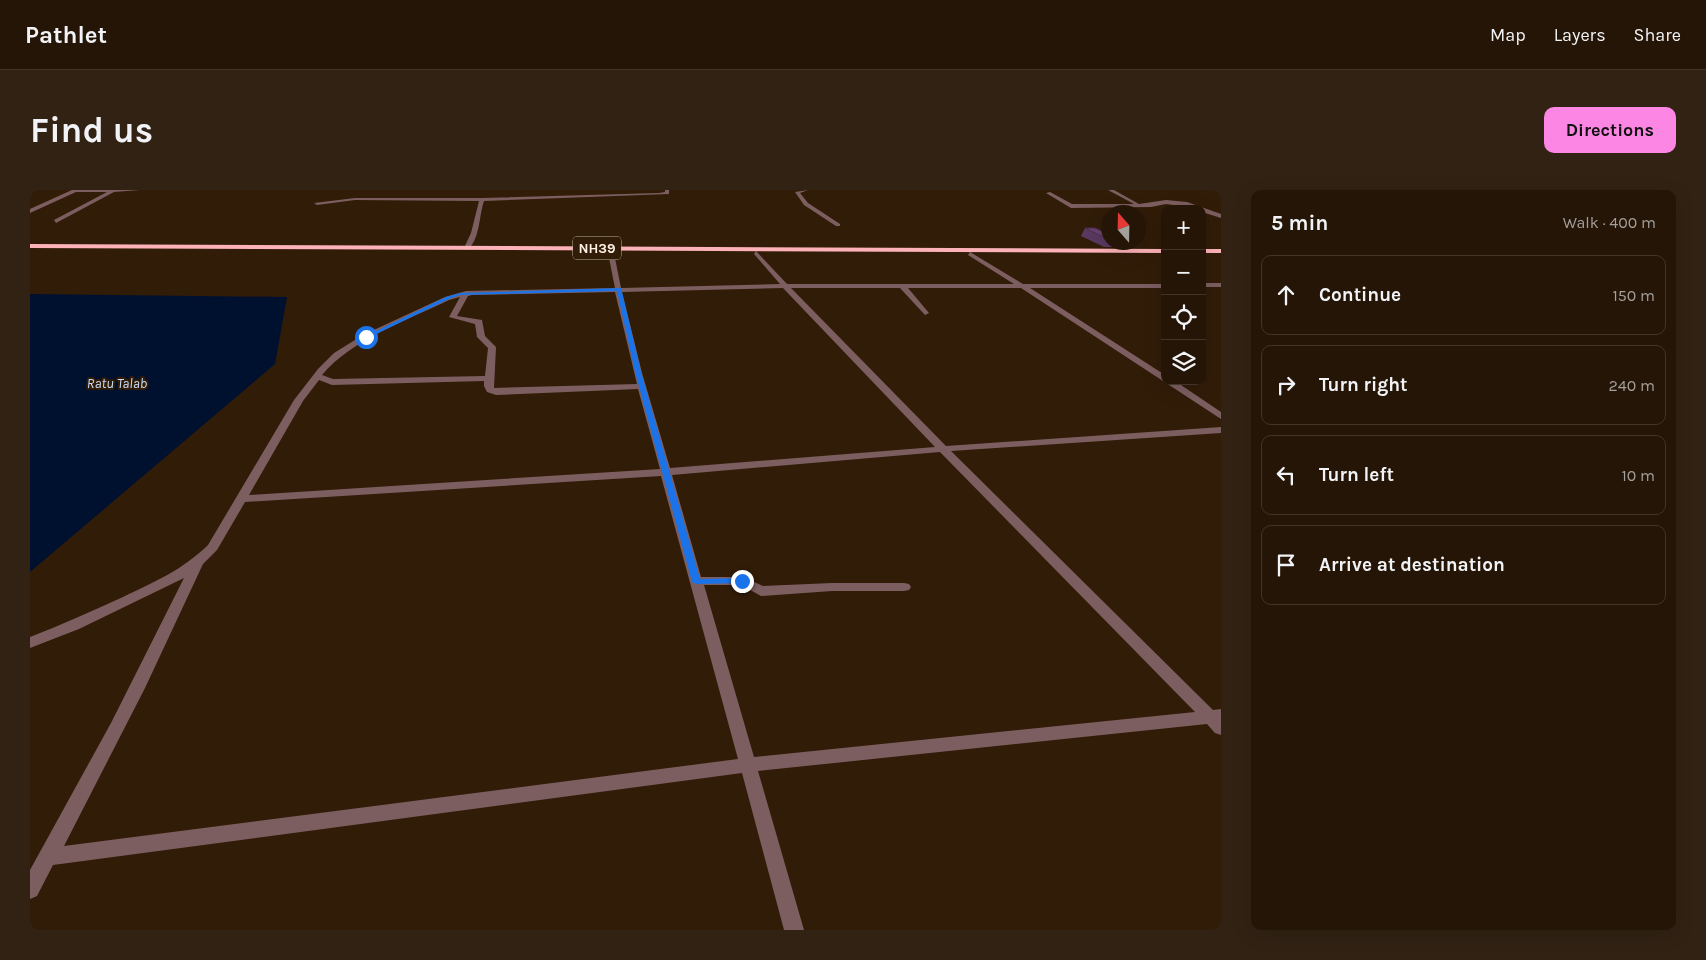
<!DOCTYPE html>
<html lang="en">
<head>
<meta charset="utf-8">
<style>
	body { margin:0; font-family:Karla,sans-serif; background:#312214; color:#f1f3f6 }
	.controls { position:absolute; right:15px; top:15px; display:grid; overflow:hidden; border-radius:10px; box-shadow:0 5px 20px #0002 }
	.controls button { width:45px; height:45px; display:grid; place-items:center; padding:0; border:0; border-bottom:1px solid #423428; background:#251506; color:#f1f3f6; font:25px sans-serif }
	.compass { position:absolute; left:1071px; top:15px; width:45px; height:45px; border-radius:50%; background:#251506; box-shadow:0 5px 20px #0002; rotate:340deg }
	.stop { position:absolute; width:15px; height:15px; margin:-11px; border:4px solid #1a73e8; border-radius:50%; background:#fff }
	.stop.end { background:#1a73e8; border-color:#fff; box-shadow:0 1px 5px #0008 }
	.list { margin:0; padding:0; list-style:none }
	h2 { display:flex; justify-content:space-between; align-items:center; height:65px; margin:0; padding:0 20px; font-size:21px }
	h2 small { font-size:16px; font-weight:400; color:#a39f9b }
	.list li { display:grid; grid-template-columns:32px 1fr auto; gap:15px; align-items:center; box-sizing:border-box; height:80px; margin:0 10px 10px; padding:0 10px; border:1px solid #423428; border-radius:10px }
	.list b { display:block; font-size:19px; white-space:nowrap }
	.list em { font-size:16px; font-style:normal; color:#a39f9b }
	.icon { flex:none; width:28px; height:28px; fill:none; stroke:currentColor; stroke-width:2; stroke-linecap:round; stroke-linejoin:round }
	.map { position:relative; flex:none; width:1191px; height:740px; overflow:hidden; border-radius:10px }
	header { display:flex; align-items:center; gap:30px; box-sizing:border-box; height:70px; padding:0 25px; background:#251506; border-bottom:1px solid #423428 }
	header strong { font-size:24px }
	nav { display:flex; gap:28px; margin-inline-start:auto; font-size:18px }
	.intro { display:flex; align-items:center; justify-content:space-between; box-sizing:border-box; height:120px; padding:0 30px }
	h1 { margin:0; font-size:35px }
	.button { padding:12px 22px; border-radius:10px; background:#fc86e3; color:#111; font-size:18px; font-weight:700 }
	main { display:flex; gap:30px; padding:0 30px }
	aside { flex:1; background:#251506; border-radius:10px; box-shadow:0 5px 20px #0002 }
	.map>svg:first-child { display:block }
	.water { fill:#00102f }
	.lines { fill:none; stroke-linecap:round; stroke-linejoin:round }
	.street { fill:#7c5e60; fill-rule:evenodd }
	.highway { fill:#fcb2b8; fill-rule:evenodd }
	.wall { fill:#5a385f }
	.building { fill:#69416f; stroke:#4a2e4e }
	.route { fill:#1a73e8 }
	.labels { text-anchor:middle; stroke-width:4; stroke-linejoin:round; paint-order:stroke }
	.shield { fill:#311c08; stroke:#c0b0a1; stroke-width:1 }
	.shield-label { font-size:14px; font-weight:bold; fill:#feefe3 }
	.far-water-label { font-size:14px; font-style:italic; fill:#c8defb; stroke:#311c08 }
</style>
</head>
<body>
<header>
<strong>Pathlet</strong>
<nav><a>Map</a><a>Layers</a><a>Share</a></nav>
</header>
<div class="intro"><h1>Find us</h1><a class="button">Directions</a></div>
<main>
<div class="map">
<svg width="1191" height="740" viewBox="0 0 1191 740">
	<rect width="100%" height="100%" fill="#311c08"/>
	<!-- water -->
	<path class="water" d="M0,104L257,107L245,174L0,382Z"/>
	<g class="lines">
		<!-- street -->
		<path class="street" d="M42,0H110L84,2L26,33L24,30L77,2H46L0,23V19Z
			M635,0H639V4L454,11C449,25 450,51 437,60L434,58L441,43L449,11L325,10L287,15L284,13L325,8H453L629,3L635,2Z
			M778,0L770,3L778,13L810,34V36H806L774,15L765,2Z
			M1078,0H1084L1109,14L1136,10L1157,12L1191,24V28L1172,22V19L1136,14L1121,17L1041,18L1016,3L1020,2L1042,14H1104Z
			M581,61L584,63L591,98L750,94L724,64L726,61L757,94H984L938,65L940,62L993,94H1135V98H1000L1135,185V191H1145L1191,222V229L991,98H878L899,123L895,125L870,98H761L916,256L1191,237V243L921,261L1183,520L1191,519V545L1185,543L1177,534L728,581L774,740H754L712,583L23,675L7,706L0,709V680L81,533L154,388L49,439L0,458V447C31,435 62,421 93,407C126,391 151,381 178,355L264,210L288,179L304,163L333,145L415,107L436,101L585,98L578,63ZM753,98L905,257L640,278L612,183L592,102ZM585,102L607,194L464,198L466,157L455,146L452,130L427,126L438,106L442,105ZM430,107L419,127L445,134L447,147L458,158L455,186L303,189L292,185C322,149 378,130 419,110ZM289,190L302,195L454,191V196L457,202L466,205L608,199L630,279L219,305L273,211ZM910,262L1165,522L724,567L674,395H711L731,406L802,401H874L879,400L881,397L879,394L874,393H802L733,396L713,387H671L642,285ZM631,286L708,569L34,656L115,498L173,374L187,360L215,312Z
			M1172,93H1191V97H1172Z"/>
		<!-- highway -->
		<path class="highway" d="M0,54L1135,59V63L0,58Z
			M1172,59H1191V63H1172Z"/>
	</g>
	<!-- wall -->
	<path class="wall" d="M1055,38L1078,44V52H1086L1084,57H1074L1051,46Z"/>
	<!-- building -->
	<path class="building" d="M1055,38H1065L1078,44V49H1077Z"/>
	<!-- route -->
	<path class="route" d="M591,98L611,182L670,389L712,388L717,391L715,393L666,394L662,392L605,182L587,101L430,105L419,109L338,148L334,147L416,107L430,103Z"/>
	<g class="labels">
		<!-- shield labels -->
		<rect class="shield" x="543" y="46.5" width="48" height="23" rx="4"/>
		<g class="shield-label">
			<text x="567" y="63">NH39</text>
		</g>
		<!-- far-water labels -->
		<g class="far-water-label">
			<text x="87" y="198">Ratu Talab</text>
		</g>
	</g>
</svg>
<div class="controls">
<button>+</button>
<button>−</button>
<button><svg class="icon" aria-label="locate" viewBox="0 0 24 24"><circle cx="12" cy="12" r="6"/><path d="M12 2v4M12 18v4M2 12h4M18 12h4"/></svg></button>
<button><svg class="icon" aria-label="layers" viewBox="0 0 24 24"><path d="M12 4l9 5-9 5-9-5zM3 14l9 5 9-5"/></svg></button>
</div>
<svg class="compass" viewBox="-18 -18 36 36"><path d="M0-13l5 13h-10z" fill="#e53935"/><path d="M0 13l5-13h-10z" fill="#a39f9b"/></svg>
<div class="stop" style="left:336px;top:147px"></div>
<div class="stop end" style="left:712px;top:391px"></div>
</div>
<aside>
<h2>5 min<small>Walk · 400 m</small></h2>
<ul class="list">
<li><svg class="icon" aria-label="ahead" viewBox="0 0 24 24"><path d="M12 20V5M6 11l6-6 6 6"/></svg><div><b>Continue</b></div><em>150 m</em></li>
<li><svg class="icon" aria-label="right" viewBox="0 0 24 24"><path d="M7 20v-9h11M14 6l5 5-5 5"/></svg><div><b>Turn right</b></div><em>240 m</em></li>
<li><svg class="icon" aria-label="left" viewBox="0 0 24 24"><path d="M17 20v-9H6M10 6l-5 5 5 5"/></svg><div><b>Turn left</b></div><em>10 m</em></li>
<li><svg class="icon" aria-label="arrive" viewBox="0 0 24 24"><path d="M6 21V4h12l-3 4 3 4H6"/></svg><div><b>Arrive at destination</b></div></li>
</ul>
</aside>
</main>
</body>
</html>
